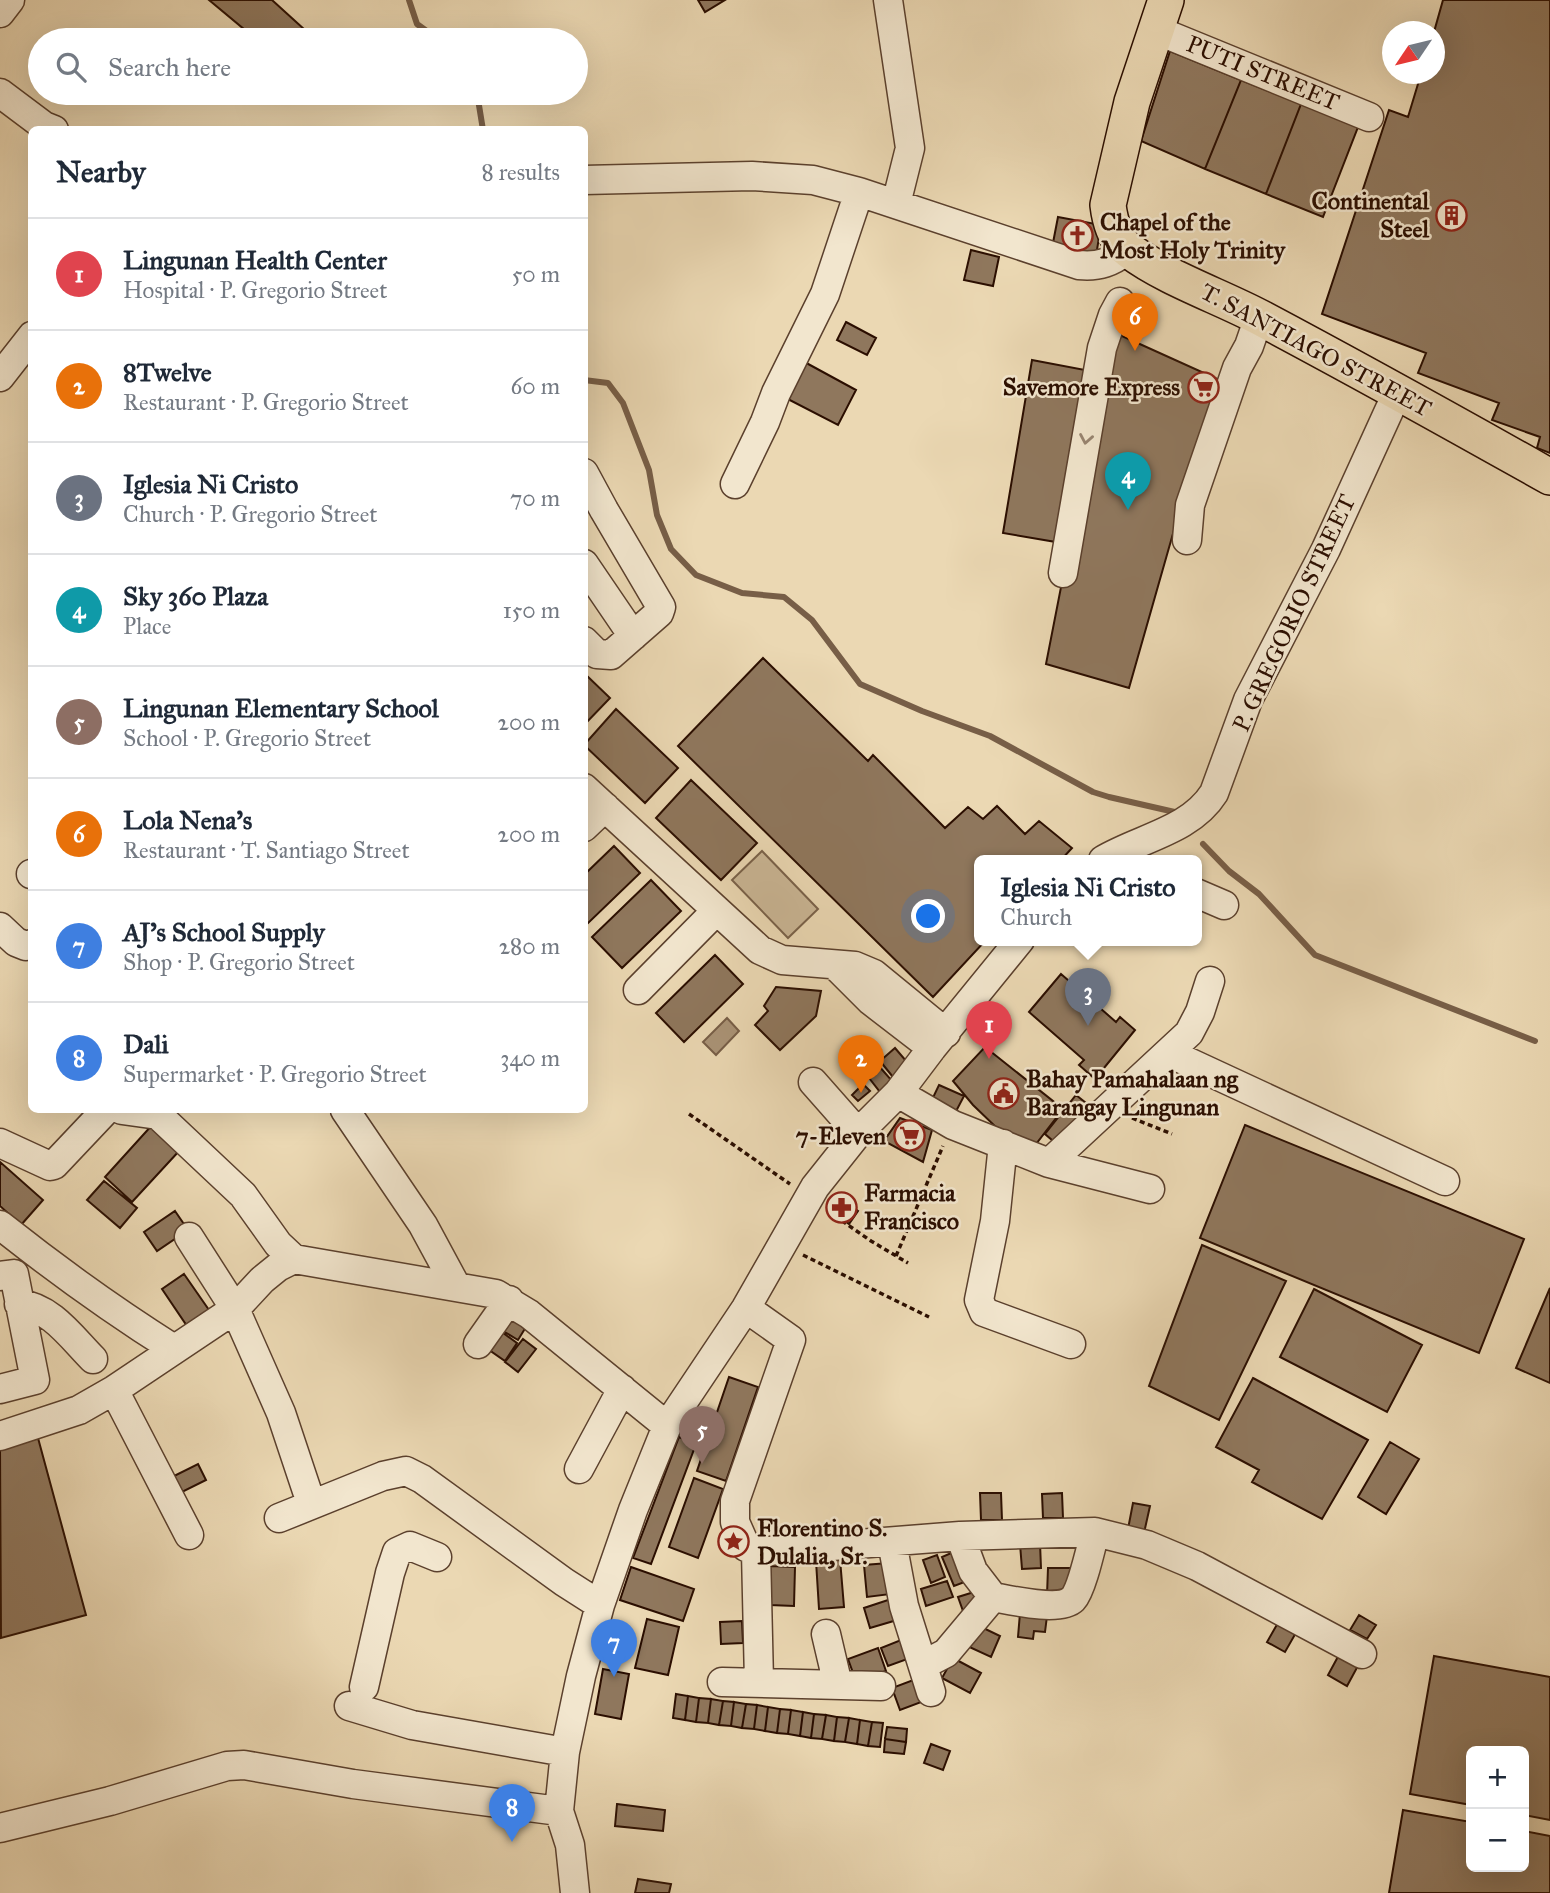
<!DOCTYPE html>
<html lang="en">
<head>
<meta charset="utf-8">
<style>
	body { margin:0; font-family:"IM FELL Great Primer",serif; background:#f2f2f3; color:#1f2937 }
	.controls { position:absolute; right:21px; bottom:21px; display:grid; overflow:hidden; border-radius:10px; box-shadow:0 7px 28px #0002 }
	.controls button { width:63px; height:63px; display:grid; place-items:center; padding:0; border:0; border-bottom:2px solid #e0e1e3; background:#fff; color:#1f2937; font:35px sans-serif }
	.compass { position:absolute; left:1382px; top:21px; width:63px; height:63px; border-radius:50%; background:#fff; box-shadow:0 7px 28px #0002; rotate:235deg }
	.you { position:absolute; left:929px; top:917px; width:24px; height:24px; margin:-18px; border:5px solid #fff; border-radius:50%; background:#1a73e8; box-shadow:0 0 0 10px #1a73e833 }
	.badge { display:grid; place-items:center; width:46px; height:46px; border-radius:50%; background:#8f2418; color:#fff; font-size:23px; font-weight:700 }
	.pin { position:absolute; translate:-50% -58px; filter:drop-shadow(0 2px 4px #0008) }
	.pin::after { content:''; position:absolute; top:37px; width:24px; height:21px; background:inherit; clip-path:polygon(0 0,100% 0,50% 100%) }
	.popup { position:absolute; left:974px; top:855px; width:228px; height:91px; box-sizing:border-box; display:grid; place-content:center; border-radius:10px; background:#fff; filter:drop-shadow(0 2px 5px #0005); font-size:23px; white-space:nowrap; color:#747a83 }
	.popup b { font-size:26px; color:#1f2937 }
	.popup::after { content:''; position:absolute; left:50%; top:100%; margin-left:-14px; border:14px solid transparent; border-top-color:#fff }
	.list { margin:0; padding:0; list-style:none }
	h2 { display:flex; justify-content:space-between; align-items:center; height:91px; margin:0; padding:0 28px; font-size:30px }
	h2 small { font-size:23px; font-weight:400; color:#747a83 }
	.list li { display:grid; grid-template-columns:46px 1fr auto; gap:21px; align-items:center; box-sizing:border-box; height:112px; padding:0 28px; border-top:2px solid #e0e1e3 }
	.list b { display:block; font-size:26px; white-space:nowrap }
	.list p { margin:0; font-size:23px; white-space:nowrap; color:#747a83 }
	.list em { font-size:23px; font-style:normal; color:#747a83 }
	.icon { flex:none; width:38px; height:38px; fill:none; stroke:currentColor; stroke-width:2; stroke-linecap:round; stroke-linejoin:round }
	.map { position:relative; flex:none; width:1550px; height:1893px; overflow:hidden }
	.search { position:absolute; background:#fff; box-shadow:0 7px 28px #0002; left:28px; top:28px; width:560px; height:77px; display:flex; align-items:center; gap:18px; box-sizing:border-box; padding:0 24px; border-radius:38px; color:#747a83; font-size:26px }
	.panel { position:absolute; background:#fff; box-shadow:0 7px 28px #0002; left:28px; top:126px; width:560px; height:987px; border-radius:10px }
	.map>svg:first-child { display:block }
	.green { fill:#cab695; stroke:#7a624a; stroke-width:2 }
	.water { fill:#aa9376; stroke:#775e47; stroke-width:2 }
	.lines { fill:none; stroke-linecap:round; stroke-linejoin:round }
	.stream { stroke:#775e47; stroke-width:6 }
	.building { fill:#8f775d; stroke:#2b0e00; stroke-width:2 }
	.minor-casing { stroke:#5b402d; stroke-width:31 }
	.major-casing { stroke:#2b0e00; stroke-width:38 }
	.path { stroke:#2b0e00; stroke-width:3.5; stroke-dasharray:5 3.5; stroke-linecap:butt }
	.minor { stroke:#f2e6ce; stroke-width:28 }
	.major { stroke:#ebd8b3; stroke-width:35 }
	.oneway { stroke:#988571 }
	.labels { text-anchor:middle; stroke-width:5; stroke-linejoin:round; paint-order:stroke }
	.street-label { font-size:24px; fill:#2b0e00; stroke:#f2e6ce }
	.poi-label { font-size:24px; font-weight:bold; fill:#2b0e00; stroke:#f2e6ce; text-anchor:start }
</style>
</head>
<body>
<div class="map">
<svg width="1550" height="1893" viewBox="0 0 1550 1893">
	<rect width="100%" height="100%" fill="#ebd8b3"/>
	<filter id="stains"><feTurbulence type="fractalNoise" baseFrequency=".00286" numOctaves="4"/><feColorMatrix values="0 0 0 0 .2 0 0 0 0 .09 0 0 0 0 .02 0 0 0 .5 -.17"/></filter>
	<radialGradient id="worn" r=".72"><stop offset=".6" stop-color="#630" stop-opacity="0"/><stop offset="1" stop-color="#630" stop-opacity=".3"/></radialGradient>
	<!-- green -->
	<path class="green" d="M762,851L818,909L788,938L732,880Z"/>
	<!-- water -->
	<path class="water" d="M727,1018L739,1031L716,1055L703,1042Z"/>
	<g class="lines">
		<!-- stream -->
		<path class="stream" d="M409,0L417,24L439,40
			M477,93L483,130
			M584,380L608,383L623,403L649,470L657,515L671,549L696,575L742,593L784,597L812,620L860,684L922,711L990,736L1093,792L1109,797L1179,813
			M1203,844L1229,871L1259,894L1315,955L1535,1041"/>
	</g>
	<!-- building -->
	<path class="building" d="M209,0H272L316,40H257Z
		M698,0H725L705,12Z
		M1443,0H1550V453L1537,448L1540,437L1492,420L1499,403L1418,373L1426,353L1322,314L1389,110L1408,117L1421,74H1434V32Z
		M1170,51L1241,80L1205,169L1141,141Z
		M1241,80L1301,104L1266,194L1205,169Z
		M1301,104L1358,127L1323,217L1266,194Z
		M1058,217L1101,225L1096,256L1052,248Z
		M971,250L999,257L993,286L964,280Z
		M846,322L876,338L867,355L837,340Z
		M1111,331L1224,382L1178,516L1129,688L1046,664Z
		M799,359L856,390L838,425L780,395Z
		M1032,360L1085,370L1056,542L1003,533Z
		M763,658L868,761L873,755L945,828L968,807L983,819L997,806L1025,834L1039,821L1072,848L1061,860H979V940H986L933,997L678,746Z
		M584,673L610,698L584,725Z
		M616,709L678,768L645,803L584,745Z
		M691,780L757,843L721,880L656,818Z
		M614,846L640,873L584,927V875Z
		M651,880L681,911L622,968L592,937Z
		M715,955L743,984L684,1042L656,1013Z
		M1061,974L1116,1022L1120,1017L1135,1030L1095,1079L1079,1065L1084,1060L1029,1012Z
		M776,987L821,991L816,1016L780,1050L755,1025L768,1011L764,1006Z
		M985,1047L1063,1109L1036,1144L1001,1132L973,1105L953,1081Z
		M895,1048L913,1069L897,1082L880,1061Z
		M878,1065L893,1082L880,1092L866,1074Z
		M863,1084L870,1091L858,1101L852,1095Z
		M939,1085L964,1096L952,1119L928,1108Z
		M1076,1095L1091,1107L1059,1146L1045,1134Z
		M900,1118L932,1130L923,1162L884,1141Z
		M153,1124L180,1150L132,1202L105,1177Z
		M1245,1125L1524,1239L1479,1353L1200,1238Z
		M0,1162L43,1200L21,1225L0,1206Z
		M104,1181L137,1208L120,1228L87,1200Z
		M842,1199L858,1211L849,1224L833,1212Z
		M175,1211L188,1230L157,1251L144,1232Z
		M1202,1245L1286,1281L1219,1420L1149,1386Z
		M184,1274L209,1310L187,1326L162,1289Z
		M1550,1288V1383L1516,1368Z
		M1314,1289L1422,1345L1387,1412L1280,1357Z
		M510,1310L529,1322L518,1340L498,1328Z
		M495,1327L517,1343L505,1361L482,1345Z
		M523,1339L536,1349L518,1372L505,1362Z
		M729,1377L758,1387L726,1481L697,1471Z
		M1253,1378L1368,1440L1322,1519L1252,1482L1259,1470L1216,1447Z
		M679,1437L696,1444L651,1564L633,1558Z
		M38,1438L86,1615L1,1638L0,1448Z
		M1390,1442L1419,1459L1386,1514L1358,1497Z
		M198,1464L206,1480L176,1495L168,1479Z
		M694,1478L723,1489L698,1558L669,1547Z
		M980,1493H1001L1002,1520H981Z
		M1062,1493L1063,1518H1043L1042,1494Z
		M1133,1503L1150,1506L1144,1533L1128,1529Z
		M1040,1543L1041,1568L1022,1569L1020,1544Z
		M958,1550L970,1580L954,1586L942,1557Z
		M937,1555L945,1577L931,1583L923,1560Z
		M840,1559L844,1607L819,1609L816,1561Z
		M888,1563L891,1594L867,1597L864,1565Z
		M770,1566L795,1567L794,1606L770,1605Z
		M631,1567L694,1589L683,1621L620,1600Z
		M1048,1568H1071L1070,1587L1047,1595Z
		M947,1581L953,1597L926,1606L921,1589Z
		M974,1592L979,1606L963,1611L958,1597Z
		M891,1599L897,1620L870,1628L864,1608Z
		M1020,1613L1047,1616L1045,1632L1034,1631L1033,1639L1018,1637Z
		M1359,1615L1376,1625L1367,1639L1350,1630Z
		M647,1619L679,1627L668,1675L635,1668Z
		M742,1621L743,1643L721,1644L720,1622Z
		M1279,1621L1297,1631L1285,1652L1267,1642Z
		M975,1624L1000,1636L991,1657L965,1645Z
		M906,1638L913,1657L888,1666L881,1648Z
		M878,1648L886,1671L856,1681L848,1659Z
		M1340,1653L1359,1664L1347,1686L1328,1675Z
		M1434,1656L1550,1677V1820L1524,1815V1751H1471V1805L1410,1794Z
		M953,1658L981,1673L970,1693L942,1678Z
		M603,1669L629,1674L621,1719L595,1714Z
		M916,1679L924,1701L900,1710L892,1688Z
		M676,1694L688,1696L685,1720L673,1718Z
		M688,1696L699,1698L696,1722L685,1720Z
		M699,1698L711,1699L708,1723L696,1722Z
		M711,1699L723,1701L719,1725L708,1723Z
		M723,1701L734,1702L731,1726L719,1725Z
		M734,1702L746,1704L742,1728L731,1726Z
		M746,1704L757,1705L754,1729L742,1728Z
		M757,1705L768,1707L765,1731L754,1729Z
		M768,1707L780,1709L777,1733L765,1731Z
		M780,1709L791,1710L788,1734L777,1733Z
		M791,1710L803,1712L800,1736L788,1734Z
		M803,1712L814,1714L811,1738L800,1736Z
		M814,1714L826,1715L822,1739L811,1738Z
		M826,1715L837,1717L834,1741L822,1739Z
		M837,1717L849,1718L845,1742L834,1741Z
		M849,1718L860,1720L857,1744L845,1742Z
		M860,1720L872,1722L868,1746L857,1744Z
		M872,1722L883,1723L880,1747L868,1746Z
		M887,1727L907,1729L906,1742L885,1739Z
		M885,1739L906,1742L904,1754L884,1752Z
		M931,1744L950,1751L943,1770L924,1763Z
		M617,1804L665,1810L663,1831L615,1826Z
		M1403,1810L1471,1822V1867H1524V1831L1550,1836V1893H1389Z
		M638,1879L671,1884L669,1893H635Z"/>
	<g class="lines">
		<defs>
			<path id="minor" d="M888,0L910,148L896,204
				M0,13L10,0
				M1156,30L1369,117
				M0,93L44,126L54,130
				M584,180L752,176L813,180L859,192L1079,265C1100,267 1111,262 1128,250
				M0,377L32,336
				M584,473L604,510L661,607L659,613L611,655L597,654L584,641
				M735,484L765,422L776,393L825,294L859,192
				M1187,540L1190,505L1237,368L1249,346L1259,317
				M584,564L633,636
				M1063,573L1102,348L1113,315L1120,302
				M584,788L760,950L782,960L855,966L874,974L946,1033
				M584,827L605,807
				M1103,860C1140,838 1190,831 1214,793L1248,700L1326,549L1398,391
				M31,874H32
				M1196,893L1224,905
				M0,927L16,942L26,946L32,944
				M835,965L871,1001L932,1048
				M638,990L716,911
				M1169,1053L1445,1181
				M813,1082L858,1133
				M898,1093L953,1125L1049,1163L1150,1189
				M122,1110L158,1115L243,1195L278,1244L294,1259
				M345,1110L423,1225L456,1286
				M0,1143L50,1166L54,1165L106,1110
				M1003,1144L995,1221L979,1300L984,1312L1071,1344
				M1049,1163L1189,1033L1200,1012L1210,981
				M0,1225C58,1271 112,1310 174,1349
				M189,1237L235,1309L281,1413L307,1491
				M0,1276L14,1274L35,1380L0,1389
				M19,1304C51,1307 72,1338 93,1359
				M746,1308L791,1340L735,1501V1522L746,1547L756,1552L960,1536L1095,1532L1147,1545L1197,1566L1362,1654
				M478,1344L509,1300
				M114,1390L189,1535
				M0,1436L79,1410L114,1390L235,1309L262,1280L278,1267L294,1259L496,1294L529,1314L667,1426
				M579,1469L622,1389
				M279,1518L383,1476L406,1471L422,1479L564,1582L600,1605
				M960,1536L973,1571L993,1597C1010,1600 1060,1612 1073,1599C1082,1589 1091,1547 1095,1532
				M892,1542L904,1606L931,1692
				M756,1552L759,1682
				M826,1634L838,1685
				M923,1665L946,1653L993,1597
				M722,1682L881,1686
				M364,1687L390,1573L397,1552L410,1546L437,1557
				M349,1706L412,1725L565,1752
				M0,1828L110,1801L227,1766L244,1765L353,1784L559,1811
				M575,1893L570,1845L559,1811L565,1752L581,1676L600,1605L633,1510L667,1426L746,1308L815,1187L858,1133L898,1093L932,1048L1020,940"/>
			<path id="major" d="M1166,0L1132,102L1108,205C1110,222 1116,241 1130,251C1166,278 1219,296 1259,317C1357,369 1454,423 1550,477"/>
		</defs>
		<!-- minor casing -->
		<use href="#minor" class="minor-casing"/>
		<!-- major casing -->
		<use href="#major" class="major-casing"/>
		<!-- path -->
		<path class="path" d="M689,1114L790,1184
			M1132,1118L1172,1134
			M828,1211L871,1241L908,1263
			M803,1255L929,1317
			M896,1256L943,1146"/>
		<!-- minor -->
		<use href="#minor" class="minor"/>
		<!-- major -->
		<use href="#major" class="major"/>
	</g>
	<!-- one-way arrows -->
	<defs><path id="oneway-chevron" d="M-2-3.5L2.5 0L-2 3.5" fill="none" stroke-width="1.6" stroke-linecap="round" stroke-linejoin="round" transform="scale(1.75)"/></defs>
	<use class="oneway" href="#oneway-chevron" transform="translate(1086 439) rotate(100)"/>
	<!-- icons -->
	<defs>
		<symbol id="building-ring" viewBox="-11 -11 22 22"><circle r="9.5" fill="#f2e6ce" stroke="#8f2418" stroke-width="1.5"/><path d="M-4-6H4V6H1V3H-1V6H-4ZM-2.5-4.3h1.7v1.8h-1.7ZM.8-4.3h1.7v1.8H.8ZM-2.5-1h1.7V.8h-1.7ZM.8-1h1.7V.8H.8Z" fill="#8f2418"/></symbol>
		<symbol id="church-ring" viewBox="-11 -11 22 22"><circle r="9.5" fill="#f2e6ce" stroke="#8f2418" stroke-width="1.5"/><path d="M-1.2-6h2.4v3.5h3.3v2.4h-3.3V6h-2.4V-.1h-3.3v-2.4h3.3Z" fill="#8f2418"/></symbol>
		<symbol id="supermarket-ring" viewBox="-11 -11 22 22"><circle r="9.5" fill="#f2e6ce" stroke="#8f2418" stroke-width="1.5"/><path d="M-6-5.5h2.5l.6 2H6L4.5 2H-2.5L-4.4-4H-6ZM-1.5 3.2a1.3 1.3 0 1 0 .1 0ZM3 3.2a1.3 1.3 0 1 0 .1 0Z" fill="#8f2418"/></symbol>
		<symbol id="civic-ring" viewBox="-11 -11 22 22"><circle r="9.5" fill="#f2e6ce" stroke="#8f2418" stroke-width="1.5"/><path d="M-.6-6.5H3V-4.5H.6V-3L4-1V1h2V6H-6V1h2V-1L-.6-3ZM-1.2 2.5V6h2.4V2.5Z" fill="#8f2418"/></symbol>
		<symbol id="pharmacy-ring" viewBox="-11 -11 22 22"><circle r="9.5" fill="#f2e6ce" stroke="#8f2418" stroke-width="1.5"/><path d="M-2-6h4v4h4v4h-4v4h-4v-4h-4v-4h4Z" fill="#8f2418"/></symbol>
		<symbol id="sight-ring" viewBox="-11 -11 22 22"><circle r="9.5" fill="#f2e6ce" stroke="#8f2418" stroke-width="1.5"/><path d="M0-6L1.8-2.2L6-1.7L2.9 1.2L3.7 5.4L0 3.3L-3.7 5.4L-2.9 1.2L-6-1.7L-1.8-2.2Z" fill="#8f2418"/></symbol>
	</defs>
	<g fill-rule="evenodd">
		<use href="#building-ring" x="1434" y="198" width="35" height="35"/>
		<use href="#church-ring" x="1060" y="218" width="35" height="35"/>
		<use href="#supermarket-ring" x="1186" y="370" width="35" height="35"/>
		<use href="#civic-ring" x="986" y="1076" width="35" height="35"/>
		<use href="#supermarket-ring" x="892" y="1118" width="35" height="35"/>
		<use href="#pharmacy-ring" x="824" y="1190" width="35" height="35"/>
		<use href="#sight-ring" x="716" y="1524" width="35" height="35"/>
	</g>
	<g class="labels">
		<!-- street labels -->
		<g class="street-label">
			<text transform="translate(1263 73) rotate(22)" y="8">PUTI STREET</text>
			<text transform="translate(1316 350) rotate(28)" y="8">T. SANTIAGO STREET</text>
			<text transform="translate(1294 613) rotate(-65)" y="8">P. GREGORIO STREET</text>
		</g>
		<!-- poi labels -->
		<g class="poi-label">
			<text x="1429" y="209" text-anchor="end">Continental<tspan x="1429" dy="28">Steel</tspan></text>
			<text x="1100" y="230">Chapel of the<tspan x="1100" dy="28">Most Holy Trinity</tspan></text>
			<text x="1180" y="395" text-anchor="end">Savemore Express</text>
			<text x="1026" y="1087">Bahay Pamahalaan ng<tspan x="1026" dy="28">Barangay Lingunan</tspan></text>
			<text x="886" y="1144" text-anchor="end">7-Eleven</text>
			<text x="864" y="1201">Farmacia<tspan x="864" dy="28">Francisco</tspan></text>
			<text x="757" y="1536">Florentino S.<tspan x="757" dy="28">Dulalia, Sr.</tspan></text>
		</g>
	</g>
	<rect width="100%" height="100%" filter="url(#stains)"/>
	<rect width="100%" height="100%" fill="url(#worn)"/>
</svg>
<div class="controls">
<button>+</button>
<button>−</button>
</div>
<svg class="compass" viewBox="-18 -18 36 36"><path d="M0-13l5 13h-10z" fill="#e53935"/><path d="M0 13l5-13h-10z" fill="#747a83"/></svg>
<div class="you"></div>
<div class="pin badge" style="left:989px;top:1059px;background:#e0444e">1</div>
<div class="pin badge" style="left:861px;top:1093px;background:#e8710a">2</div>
<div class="pin badge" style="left:1088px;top:1026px;background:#6b7280">3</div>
<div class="popup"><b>Iglesia Ni Cristo</b>Church</div>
<div class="pin badge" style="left:1128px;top:510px;background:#0f9aa8">4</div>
<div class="pin badge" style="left:702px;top:1464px;background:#8d6e63">5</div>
<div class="pin badge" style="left:1135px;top:351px;background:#e8710a">6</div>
<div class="pin badge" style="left:614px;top:1677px;background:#3f7fe0">7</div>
<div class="pin badge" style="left:512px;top:1842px;background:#3f7fe0">8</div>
<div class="search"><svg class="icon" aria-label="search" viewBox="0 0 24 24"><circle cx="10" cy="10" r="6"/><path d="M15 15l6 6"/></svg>Search here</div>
<section class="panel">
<h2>Nearby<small>8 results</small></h2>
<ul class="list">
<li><span class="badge" style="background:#e0444e">1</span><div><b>Lingunan Health Center</b><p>Hospital · P. Gregorio Street</p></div><em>50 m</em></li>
<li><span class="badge" style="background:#e8710a">2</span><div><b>8Twelve</b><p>Restaurant · P. Gregorio Street</p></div><em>60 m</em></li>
<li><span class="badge" style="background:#6b7280">3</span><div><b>Iglesia Ni Cristo</b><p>Church · P. Gregorio Street</p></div><em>70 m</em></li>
<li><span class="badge" style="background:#0f9aa8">4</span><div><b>Sky 360 Plaza</b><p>Place</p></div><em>150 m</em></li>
<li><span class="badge" style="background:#8d6e63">5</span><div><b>Lingunan Elementary School</b><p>School · P. Gregorio Street</p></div><em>200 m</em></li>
<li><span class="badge" style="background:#e8710a">6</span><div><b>Lola Nena's</b><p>Restaurant · T. Santiago Street</p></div><em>200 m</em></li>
<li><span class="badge" style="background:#3f7fe0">7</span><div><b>AJ's School Supply</b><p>Shop · P. Gregorio Street</p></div><em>280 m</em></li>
<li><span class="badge" style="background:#3f7fe0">8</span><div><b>Dali</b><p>Supermarket · P. Gregorio Street</p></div><em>340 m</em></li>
</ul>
</section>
</div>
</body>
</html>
